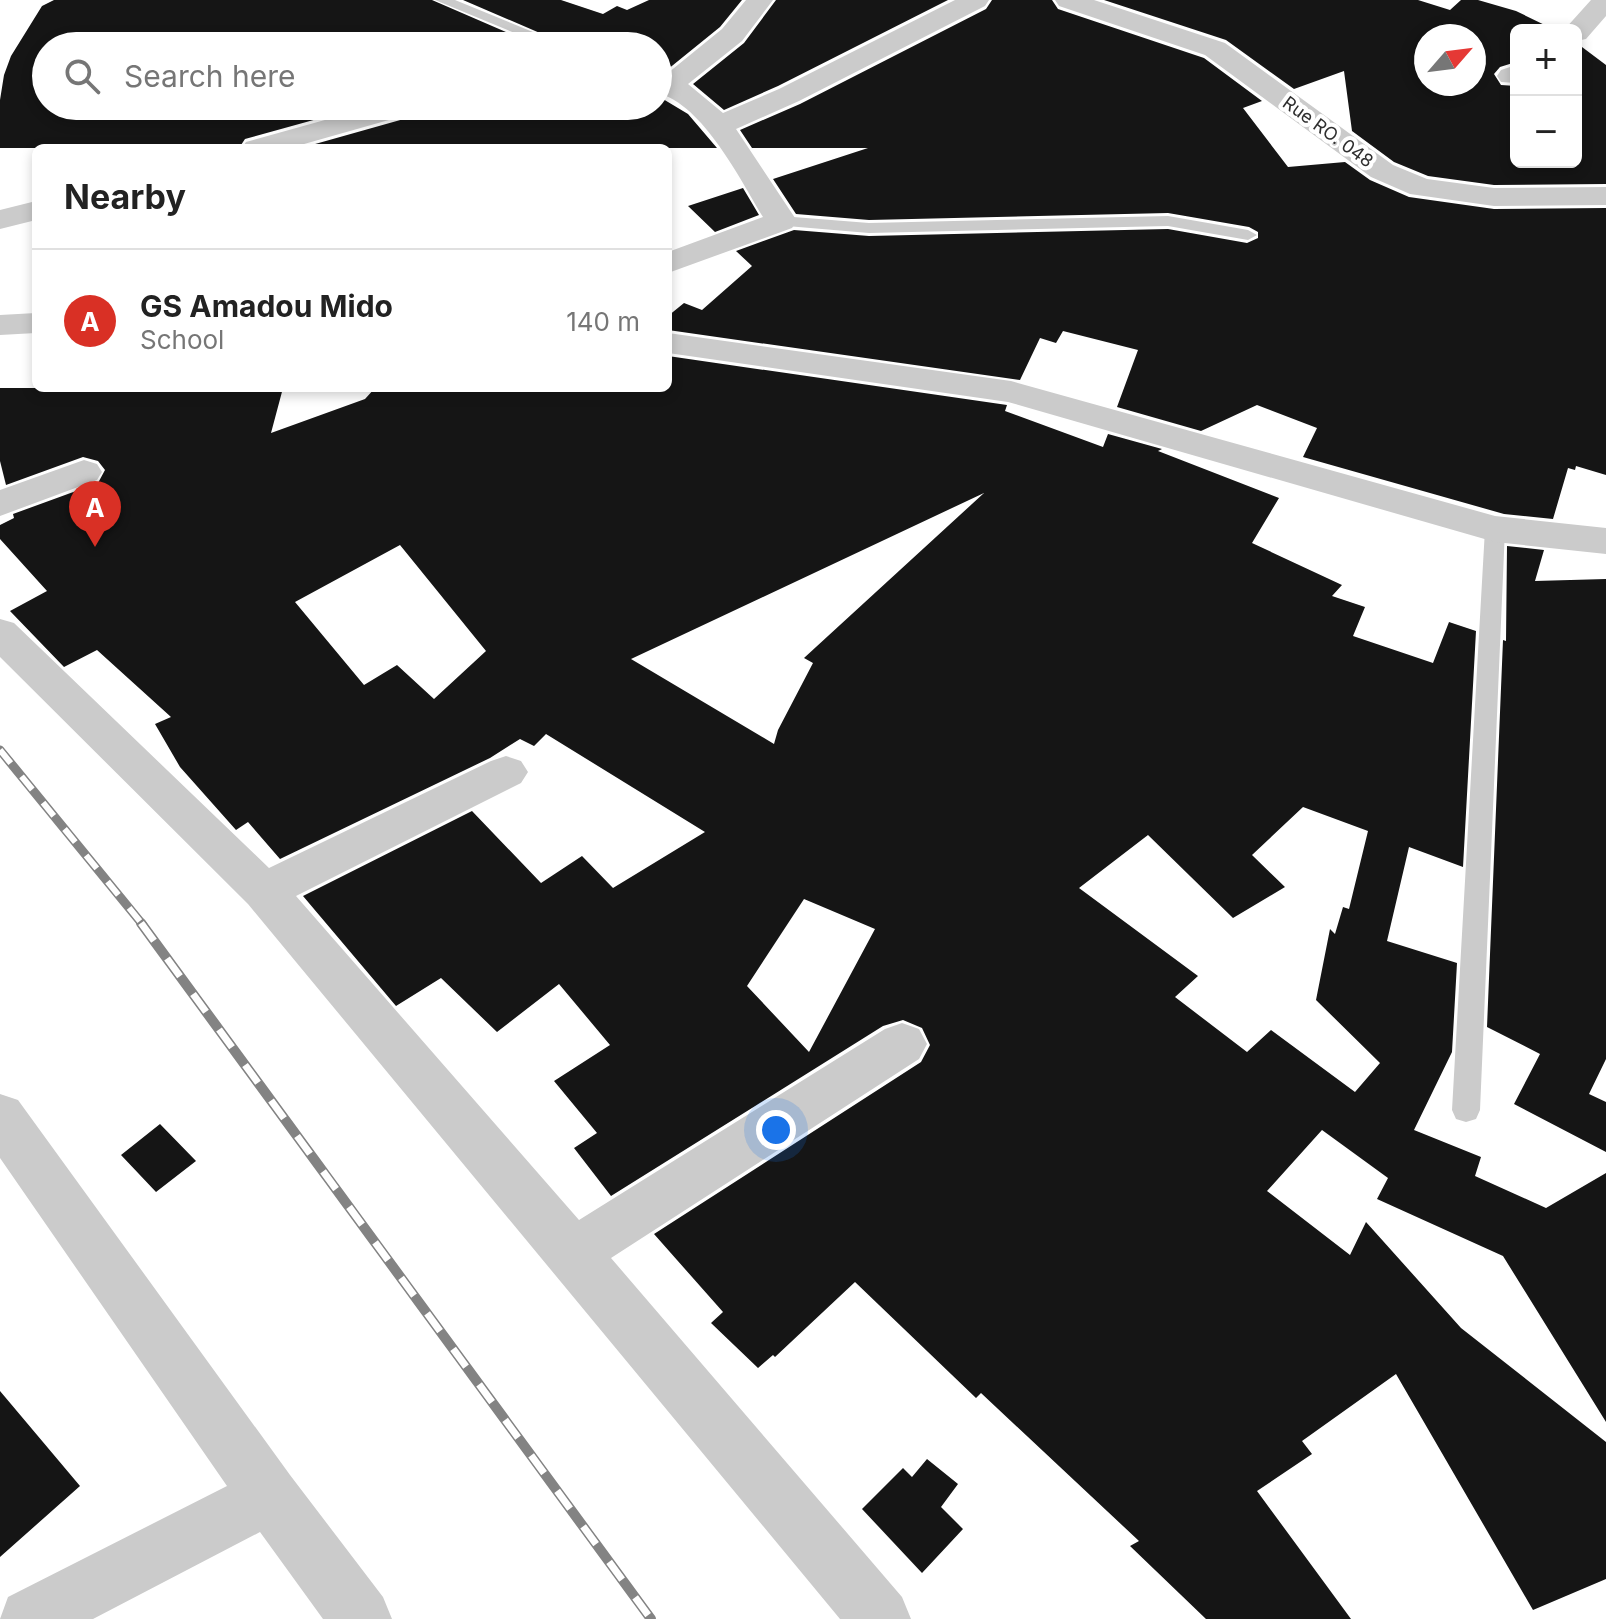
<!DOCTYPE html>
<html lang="en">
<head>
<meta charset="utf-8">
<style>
	body { margin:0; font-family:Inter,sans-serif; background:#f2f2f2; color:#222 }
	.controls { position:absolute; right:24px; top:24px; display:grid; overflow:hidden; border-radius:12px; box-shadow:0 4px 12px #0003 }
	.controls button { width:72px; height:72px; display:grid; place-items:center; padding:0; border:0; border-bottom:2px solid #e0e0e0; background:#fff; color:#222; font:40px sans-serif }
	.compass { position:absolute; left:1414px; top:24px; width:72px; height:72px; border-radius:50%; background:#fff; box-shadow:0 4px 12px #0003; rotate:62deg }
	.you { position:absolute; left:776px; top:1130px; width:28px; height:28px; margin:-20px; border:6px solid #fff; border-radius:50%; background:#1a73e8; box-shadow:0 0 0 12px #1a73e833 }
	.badge { display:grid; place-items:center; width:52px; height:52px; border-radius:50%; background:#d93025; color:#fff; font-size:26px; font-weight:700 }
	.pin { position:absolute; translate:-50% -66px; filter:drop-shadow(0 2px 4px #0008) }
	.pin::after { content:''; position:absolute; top:42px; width:28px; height:24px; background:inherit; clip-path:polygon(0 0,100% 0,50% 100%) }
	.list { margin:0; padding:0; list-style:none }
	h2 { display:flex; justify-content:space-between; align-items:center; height:104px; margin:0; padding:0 32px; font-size:34px }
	h2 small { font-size:26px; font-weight:400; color:#767676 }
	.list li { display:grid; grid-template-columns:52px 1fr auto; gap:24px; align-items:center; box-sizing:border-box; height:144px; padding:0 32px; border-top:2px solid #e0e0e0 }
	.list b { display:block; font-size:30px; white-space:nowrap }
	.list p { margin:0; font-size:26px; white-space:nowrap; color:#767676 }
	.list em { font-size:26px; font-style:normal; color:#767676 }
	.icon { flex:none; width:44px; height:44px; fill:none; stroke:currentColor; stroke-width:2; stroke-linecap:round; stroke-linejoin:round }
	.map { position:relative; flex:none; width:1606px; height:1619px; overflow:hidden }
	.search { position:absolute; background:#fff; box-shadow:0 4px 12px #0003; left:32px; top:32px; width:640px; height:88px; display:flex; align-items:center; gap:20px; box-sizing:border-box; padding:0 28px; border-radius:44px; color:#767676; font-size:30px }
	.panel { position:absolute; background:#fff; box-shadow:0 4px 12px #0003; left:32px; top:144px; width:640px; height:248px; border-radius:12px }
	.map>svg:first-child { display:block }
	.building { fill:#151515; fill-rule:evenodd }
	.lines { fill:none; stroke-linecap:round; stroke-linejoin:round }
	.lane { fill:#cbcbcb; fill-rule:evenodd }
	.street { fill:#cbcbcb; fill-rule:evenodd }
	.rail-far1-casing { stroke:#838383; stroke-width:9 }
	.rail-casing { stroke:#838383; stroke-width:10 }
	.rail-far1 { stroke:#fff; stroke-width:6; stroke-dasharray:17; stroke-linecap:butt }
	.rail { stroke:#fff; stroke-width:7; stroke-dasharray:22; stroke-linecap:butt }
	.labels { text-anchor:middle; stroke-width:8; stroke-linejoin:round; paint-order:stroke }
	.far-street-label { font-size:18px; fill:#2e2e2e; stroke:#fff }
</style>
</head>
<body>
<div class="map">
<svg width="1606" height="1619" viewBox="0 0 1606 1619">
	<rect width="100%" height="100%" fill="#fff"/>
	<!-- building -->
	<path class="building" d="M54,0H432L538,46H46V106H364L245,139L239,148H0V100L4,75L11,56L42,6Z
		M463,0H561L603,14L617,6L627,10L649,0H742L720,27L662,74L658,72V46H570Z
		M776,0H948L778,86L724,110L693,84L744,43Z
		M992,0H1052L1058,9L1204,58L1262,101L1243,108L1288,167L1345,162L1370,180L1409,197L1494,209L1606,208V475L1576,466L1575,470L1568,468L1553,519L1504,514L1303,457L1317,428L1257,405L1201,431L1117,407L1138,350L1063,331L1056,343L1040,338L1020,380L668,330V316L684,303L702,310L752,266L736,251L794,230L869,236L1168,229L1247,243L1258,238V232L1249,227L1168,213L869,220L796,214L773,179L868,148H752L740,130L800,104L986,9Z
		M1104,0H1418L1450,10L1461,0H1478L1516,11L1555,30H1516V62L1500,67L1494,74L1501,85L1516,86V162H1576V44H1578L1606,65V184L1494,185L1428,176L1394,162L1352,131L1344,71L1294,89L1226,40ZM1426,36H1474V84H1426Z
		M658,96L688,114L717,148H301L418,115L424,106H658Z
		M743,188L759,215L715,232L688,206Z
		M668,356L1007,405L1005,411L1103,447L1108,434L1162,449L1158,451L1279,498L1252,543L1342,585L1332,596L1365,607L1353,636L1433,663L1449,622L1476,631L1463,867L1409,847L1387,941L1457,963L1452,1052L1414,1130L1481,1157L1475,1176L1546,1208L1606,1173V1422L1503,1256L1377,1199L1388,1178L1322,1130L1267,1191L1350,1255L1366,1222L1461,1328L1606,1442V1579L1533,1610L1396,1374L1302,1441L1312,1454L1257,1491L1351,1619H1206L1130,1546L1139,1541L981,1393L976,1398L855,1282L775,1357L773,1355L758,1368L711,1323L723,1312L654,1234L921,1062L930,1045L922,1028L903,1020L883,1026L611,1196L574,1148L597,1133L554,1081L610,1045L559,984L497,1032L441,978L396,1006L303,896L472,811L541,883L582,856L613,888L705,832L546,734L534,746L520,739L490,758L280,859L248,822L236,830L180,767L155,724L171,717L97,650L64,667L10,611L47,591L0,539V525L14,518L13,514L98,483L105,470L98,461L83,457L6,485L0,461V388H283L271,433L365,399L375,388H668ZM984,493L804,658L813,663L778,730L774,744L631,659ZM400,545L486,651L434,699L397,665L364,685L295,602ZM1303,807L1368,831L1349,909L1343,907L1335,934L1330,929L1316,1000L1380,1063L1355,1092L1271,1030L1247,1052L1175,997L1198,976L1079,888L1148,835L1233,918L1285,887L1252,855ZM804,899L875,929L809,1052L747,986Z
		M1507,546L1544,550L1535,581L1606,579V1059L1589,1094L1606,1102V1152L1514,1104L1540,1054L1487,1027L1503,640L1506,641Z
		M160,1124L196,1161L156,1192L121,1155Z
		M0,1391L80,1486L0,1557Z
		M927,1459L958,1484L941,1507L963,1529L922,1573L862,1509L903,1468L912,1477Z"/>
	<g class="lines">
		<!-- lane -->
		<path class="lane" d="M435,0H455L567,46H546Z
			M781,216L869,223L1168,216L1248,230L1257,235L1248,240L1168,226L869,233L775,225L772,221L775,217Z
			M1495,522L1505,529L1480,1110L1476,1119L1466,1122L1456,1119L1452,1110L1485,529Z"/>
		<!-- street -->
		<path class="street" d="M746,0H773L742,41L688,84L723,113L779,89L955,0H989L985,6L799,101L736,129L797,221L792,228L668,273V252L763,217C740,179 703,105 658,93V75L663,77L722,29Z
			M1055,0H1094L1225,43L1393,165L1427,179L1494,188L1606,187V205L1494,206L1410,194L1371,177L1205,55L1059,6Z
			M1591,0H1606V16L1586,39L1576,41V30H1564Z
			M1516,65V83L1501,82L1497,76L1501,70Z
			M375,106H421L417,112L290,148H242L246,142Z
			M36,201V220L0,229V210Z
			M36,313V333L0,335V315Z
			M668,333L1011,381L1495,516L1606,528V554L1495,542L1008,402L668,353Z
			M84,460L97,464L102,472L97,480L0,516V490Z
			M0,619L14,623L269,868L491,761L506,756L521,761L528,772L521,783L296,896L579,1220L885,1029L902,1023L919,1029L927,1044L919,1059L611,1258L902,1597L911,1619H840L248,904L0,657Z
			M0,1094L18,1100L290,1475L383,1597L392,1619H323L260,1532L93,1619H0L8,1597L227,1486L0,1158Z"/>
		<defs>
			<path id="rail-far1" d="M0,750L143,925"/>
			<path id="rail" d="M141,923L651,1619"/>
		</defs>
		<!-- rail-far1 casing -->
		<use href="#rail-far1" class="rail-far1-casing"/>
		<!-- rail casing -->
		<use href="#rail" class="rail-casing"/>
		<!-- rail-far1 -->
		<use href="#rail-far1" class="rail-far1"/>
		<!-- rail -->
		<use href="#rail" class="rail"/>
	</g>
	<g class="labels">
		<!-- far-street labels -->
		<g class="far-street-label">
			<text transform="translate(1328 132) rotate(36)" y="6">Rue RO. 048</text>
		</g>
	</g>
</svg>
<div class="controls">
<button>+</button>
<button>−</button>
</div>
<svg class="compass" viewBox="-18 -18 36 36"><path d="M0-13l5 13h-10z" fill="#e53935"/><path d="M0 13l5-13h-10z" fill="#767676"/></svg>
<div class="you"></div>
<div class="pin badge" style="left:95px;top:547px">A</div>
<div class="search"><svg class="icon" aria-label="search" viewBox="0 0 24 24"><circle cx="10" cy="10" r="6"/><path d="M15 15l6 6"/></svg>Search here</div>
<section class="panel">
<h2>Nearby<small></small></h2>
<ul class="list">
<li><span class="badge">A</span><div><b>GS Amadou Mido</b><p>School</p></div><em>140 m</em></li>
</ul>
</section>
</div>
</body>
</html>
